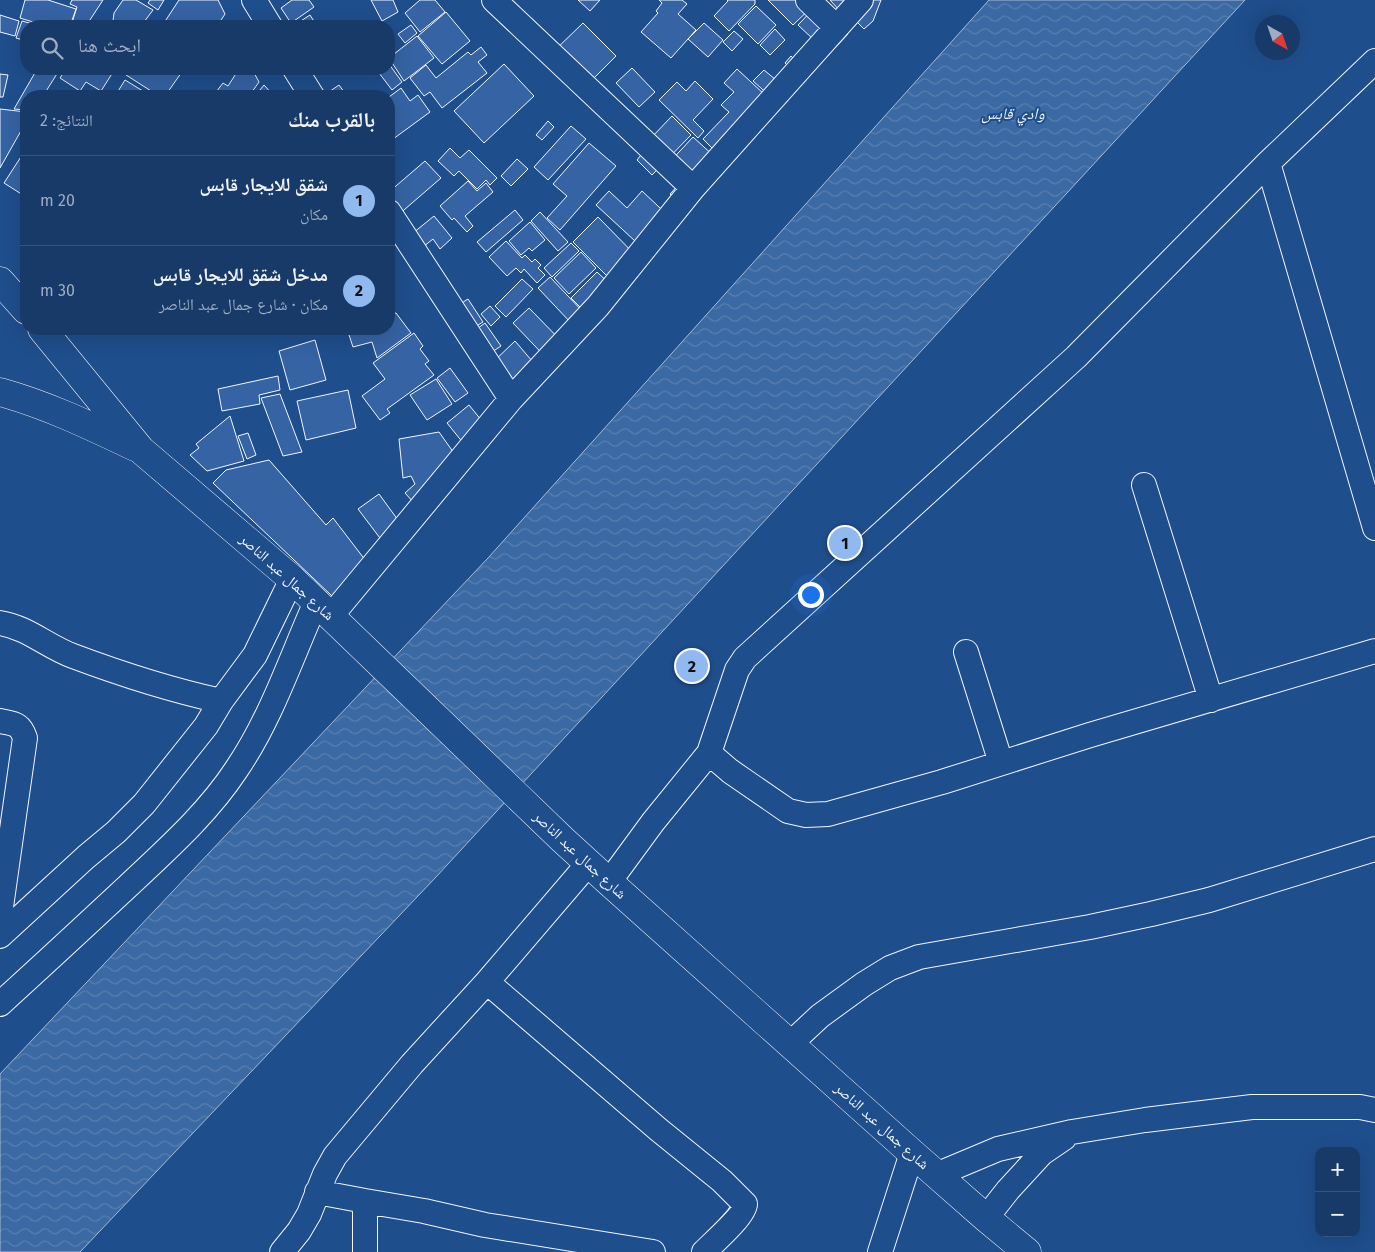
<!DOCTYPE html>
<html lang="ar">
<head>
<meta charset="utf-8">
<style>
	body { margin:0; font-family:"Fira Sans","Noto Naskh Arabic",sans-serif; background:#20416f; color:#f1f3f6; direction:rtl }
	.controls { position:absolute; right:15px; bottom:15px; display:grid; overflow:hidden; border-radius:10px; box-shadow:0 5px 20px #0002 }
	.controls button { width:45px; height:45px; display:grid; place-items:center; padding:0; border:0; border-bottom:1px solid #36547d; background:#173a69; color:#f1f3f6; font:25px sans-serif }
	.compass { position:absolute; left:1255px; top:15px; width:45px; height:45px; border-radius:50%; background:#173a69; box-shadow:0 5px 20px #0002; rotate:140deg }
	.you { position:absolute; left:810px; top:594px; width:18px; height:18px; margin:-12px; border:4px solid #fff; border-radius:50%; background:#1a73e8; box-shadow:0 0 0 8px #1a73e833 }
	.badge { display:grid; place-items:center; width:32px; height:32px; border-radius:50%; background:#90b9f0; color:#111; font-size:16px; font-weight:700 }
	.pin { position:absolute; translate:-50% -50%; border:2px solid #fff; box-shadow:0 1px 5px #0006 }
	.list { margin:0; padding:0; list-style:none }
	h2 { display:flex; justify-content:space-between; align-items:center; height:65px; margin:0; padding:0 20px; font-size:21px }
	h2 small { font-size:16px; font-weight:400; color:#9eadc0 }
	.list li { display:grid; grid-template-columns:32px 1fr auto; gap:15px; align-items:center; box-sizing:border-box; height:90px; padding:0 20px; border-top:1px solid #36547d }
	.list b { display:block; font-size:19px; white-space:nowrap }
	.list p { margin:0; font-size:16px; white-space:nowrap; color:#9eadc0 }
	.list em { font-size:16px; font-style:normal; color:#9eadc0 }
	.icon { flex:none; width:28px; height:28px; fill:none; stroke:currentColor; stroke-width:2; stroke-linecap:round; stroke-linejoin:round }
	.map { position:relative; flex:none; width:1375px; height:1252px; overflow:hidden; direction:ltr }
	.search { position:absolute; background:#173a69; box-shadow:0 5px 20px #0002; left:20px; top:20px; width:375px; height:55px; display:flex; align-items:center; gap:12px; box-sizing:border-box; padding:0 18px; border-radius:20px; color:#9eadc0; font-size:19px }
	.panel { position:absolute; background:#173a69; box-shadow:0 5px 20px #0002; left:20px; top:90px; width:375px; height:245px; border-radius:20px; direction:rtl }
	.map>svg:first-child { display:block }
	.water { fill:url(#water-waves); stroke:#a8bbd7 }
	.building { fill:#3563a3; stroke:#f2f6ff }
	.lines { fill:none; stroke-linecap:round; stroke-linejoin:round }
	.minor-casing { stroke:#f2f6ff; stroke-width:26 }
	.secondary-casing { stroke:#f2f6ff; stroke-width:29 }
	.minor { stroke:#1f4e8c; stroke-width:24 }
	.secondary { stroke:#1f4e8c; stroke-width:28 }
	.labels { text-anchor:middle; stroke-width:4; stroke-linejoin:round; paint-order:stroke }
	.street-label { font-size:15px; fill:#f2f6ff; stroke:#1f4e8c }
	.water-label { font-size:16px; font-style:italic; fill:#f2f6ff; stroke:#1f4e8c }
</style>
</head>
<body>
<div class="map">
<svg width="1375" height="1252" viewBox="0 0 1375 1252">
	<defs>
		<pattern id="water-waves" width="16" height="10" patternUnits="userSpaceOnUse" patternTransform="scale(1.25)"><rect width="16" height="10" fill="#3b69a3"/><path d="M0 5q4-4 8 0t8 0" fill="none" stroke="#587fb1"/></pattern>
	</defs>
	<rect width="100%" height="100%" fill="#1f4e8c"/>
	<!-- water -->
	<path class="water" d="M989,0H1245L436,877L80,1252H0V1074L488,558Z"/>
	<!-- building -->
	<path class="building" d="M25,0H48L76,9L70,26H46L20,18Z
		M72,0H103L86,26H71L77,7L70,4Z
		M123,0H136L153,10L141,26H117L113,21L114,13Z
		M150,0H164L158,10L148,3Z
		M179,0H218L225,14L217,26H162Z
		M292,0H309L314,7L291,23L281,8Z
		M371,0H393L398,12L382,21Z
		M420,0H435L445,12L420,32L405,13Z
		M578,0H600L590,11Z
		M659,0H682L687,4L678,14L696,30L671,58L641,32L658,13L656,11L662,3Z
		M727,0H755V4L729,31L714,16L728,1Z
		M768,0H811L815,4L793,25Z
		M830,0H881L873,21L864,29L854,19L850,22Z
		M817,5L848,34L829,54L798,25Z
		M756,6L776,25L758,44L738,24Z
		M446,12L470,41L442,64L418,36Z
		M0,15L19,21L15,36L0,32Z
		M310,15L317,26H293Z
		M22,21L40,26H26V41L16,38Z
		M583,23L616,56L585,87L552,53Z
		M704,23L723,40L708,57L688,39Z
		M411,25L417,33L405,43L398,34Z
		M775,29L785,40L770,55L760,45Z
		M734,31L743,39L732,51L723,42Z
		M417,36L434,58L404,81L389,58Z
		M481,47L487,55L478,62L487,73L442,108L430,92L424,96L410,78L426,65L436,78L468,52L471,55Z
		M791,56L795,60L780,105L753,81L764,70L776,80L788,66L785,63Z
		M389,64L402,82L392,90L376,69H389Z
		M504,64L534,96L484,143L454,111Z
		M632,68L655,92L639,107L616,83Z
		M26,69H60L43,96H26V110L14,109L36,71Z
		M66,69H115L101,91L86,82L80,91L60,78Z
		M130,69H184L165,96H159L126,75Z
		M239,69H252L259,82L249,96H213L223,83L228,86Z
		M737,69L779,108L727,163L703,139L729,112L721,105L734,92L724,83Z
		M0,74L8,75L3,97H0Z
		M125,80L151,96H115Z
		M695,81L713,99L693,120L704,131L698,138L659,100L677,82L686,91Z
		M264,85L274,96H255Z
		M339,85L347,96H323Z
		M401,88L410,101L418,95L430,112L389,142V97Z
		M0,109L26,112V122L0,168Z
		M672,116L691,135L652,175L637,160L641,155L624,139L651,138Z
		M548,121L554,127L542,140L536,135Z
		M571,126L586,139L548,180L534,167Z
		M693,137L715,157L684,208L670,194L682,181L666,166Z
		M589,143L616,166L560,230L547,218L567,196L553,184Z
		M450,148L460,158L469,150L497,178L490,185L486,180L477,189L459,171L454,176L438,161Z
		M26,149V197L4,183Z
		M517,159L528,169L511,186L501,176Z
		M425,161L441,178L397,216L389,207V192Z
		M468,181L477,191L486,183L493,192L465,216L473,226L467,232L454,218L452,220L440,206Z
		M609,191L627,208L642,191L676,223L648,253L596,205Z
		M515,210L523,220L486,252L477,242Z
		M540,212L568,242L558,251L531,221Z
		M434,216L452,238L440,249L433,239L413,255L402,242Z
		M598,217L646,266L622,291L573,242Z
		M530,222L545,240L532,251L529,248L521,255L509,241Z
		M506,241L522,258L525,255L532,262L535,259L541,265L538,268L545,275L537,283L524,269L521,273L516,268L507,276L489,257Z
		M571,243L579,251L552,277L544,268Z
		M581,252L596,268L569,294L554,278Z
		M597,272L616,290L590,317L571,298Z
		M550,277L584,313L572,324L538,288Z
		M522,279L533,289L506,317L495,306Z
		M468,299L483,322L468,331L454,308Z
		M490,306L500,317L491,326L481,314Z
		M529,308L569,349L553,365L513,323Z
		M396,313L411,333L377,358L372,342L353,347L347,329H389V314Z
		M485,323L501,346L486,356L470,334Z
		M414,333L423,346L420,349L429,361L425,364L434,375L387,409L390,413L380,420L362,396L385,379L373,363Z
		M315,340L326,380L290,390L279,351Z
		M515,341L538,368L510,395L491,364Z
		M450,368L468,393L455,402L437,378Z
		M278,376L280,390L259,395L260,404L222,411L218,389Z
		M436,379L452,404L427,420L410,395Z
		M348,390L356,428L306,440L297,401Z
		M280,394L302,452L283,456L261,398Z
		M469,405L486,426L464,444L447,423Z
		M230,416L244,461L207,471L190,455L199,448L196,444Z
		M439,432L461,463L414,503L405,493L415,484L411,476L403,478L399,439Z
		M248,433L256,455L247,459L238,436Z
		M269,460L326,525L333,518L369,565L332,596L213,483L226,470Z
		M379,494L406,531L386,546L358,509Z"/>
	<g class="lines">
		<defs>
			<path id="minor" d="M254,0L270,26
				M494,0L693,188
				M808,0L836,27
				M295,69L312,96
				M1268,163L1375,528
				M389,212L511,399
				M1144,485L1211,700
				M331,616L511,399L598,306L693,188L861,0
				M0,623C27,627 48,647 73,656C121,674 171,690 221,701L255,655L292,579
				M966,652L1001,763
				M0,721C14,724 20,723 25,738L0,914
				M709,753L737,670L745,658L1076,357L1268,163L1375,61
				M609,882L653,822L709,753L730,771L788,811L806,815L828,814L942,782L1090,735L1375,651
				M0,936L86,857L116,832L144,804L206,726L221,701
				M487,982L659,1130L722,1181L745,1204C745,1215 713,1243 704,1252
				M0,1004C43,965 85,926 128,886C166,850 207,814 236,770C271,719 291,658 316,602
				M790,1044L820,1016L864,984L890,968L919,957L1090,927L1151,914L1209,900L1375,849
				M936,1175L998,1149L1072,1132L1145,1120L1252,1107H1360L1375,1110
				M317,1192L365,1201V1252
				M365,1201L424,1211L485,1225L653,1252
				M986,1218L1008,1190L1042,1153L1064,1138
				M282,1252L299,1231L309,1214L325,1174L335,1156L412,1064L487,982L588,864
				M880,1252L912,1153"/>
			<path id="secondary" d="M0,281L26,310
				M42,329L141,450L292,579L563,840L609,882L912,1153L986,1218L1027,1252
				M0,392C47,405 91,426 135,447"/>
		</defs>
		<!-- minor casing -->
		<use href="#minor" class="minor-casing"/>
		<!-- secondary casing -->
		<use href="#secondary" class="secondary-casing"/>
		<!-- minor -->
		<use href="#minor" class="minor"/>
		<!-- secondary -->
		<use href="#secondary" class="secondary"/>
	</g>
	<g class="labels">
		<!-- street labels -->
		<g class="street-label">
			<text transform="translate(287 577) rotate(42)" y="5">شارع جمال عبد الناصر</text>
			<text transform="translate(580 855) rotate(43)" y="5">شارع جمال عبد الناصر</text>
			<text transform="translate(882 1126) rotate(42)" y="5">شارع جمال عبد الناصر</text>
		</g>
		<!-- water labels -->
		<g class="water-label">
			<text x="1013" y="119">وادي قابس</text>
		</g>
	</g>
</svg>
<div class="controls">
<button>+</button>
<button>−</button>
</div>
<svg class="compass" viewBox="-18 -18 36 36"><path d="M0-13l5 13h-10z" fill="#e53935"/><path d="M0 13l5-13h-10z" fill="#9eadc0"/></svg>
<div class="you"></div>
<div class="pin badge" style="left:845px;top:543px">1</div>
<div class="pin badge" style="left:692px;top:666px">2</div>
<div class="search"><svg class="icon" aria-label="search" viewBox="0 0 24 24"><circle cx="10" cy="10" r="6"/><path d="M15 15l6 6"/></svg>ابحث هنا</div>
<section class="panel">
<h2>بالقرب منك<small>النتائج: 2</small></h2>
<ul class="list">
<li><span class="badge">1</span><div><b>شقق للايجار قابس</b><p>مكان</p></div><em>20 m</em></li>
<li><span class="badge">2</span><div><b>مدخل شقق للايجار قابس</b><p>مكان · شارع جمال عبد الناصر</p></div><em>30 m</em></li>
</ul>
</section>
</div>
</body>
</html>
